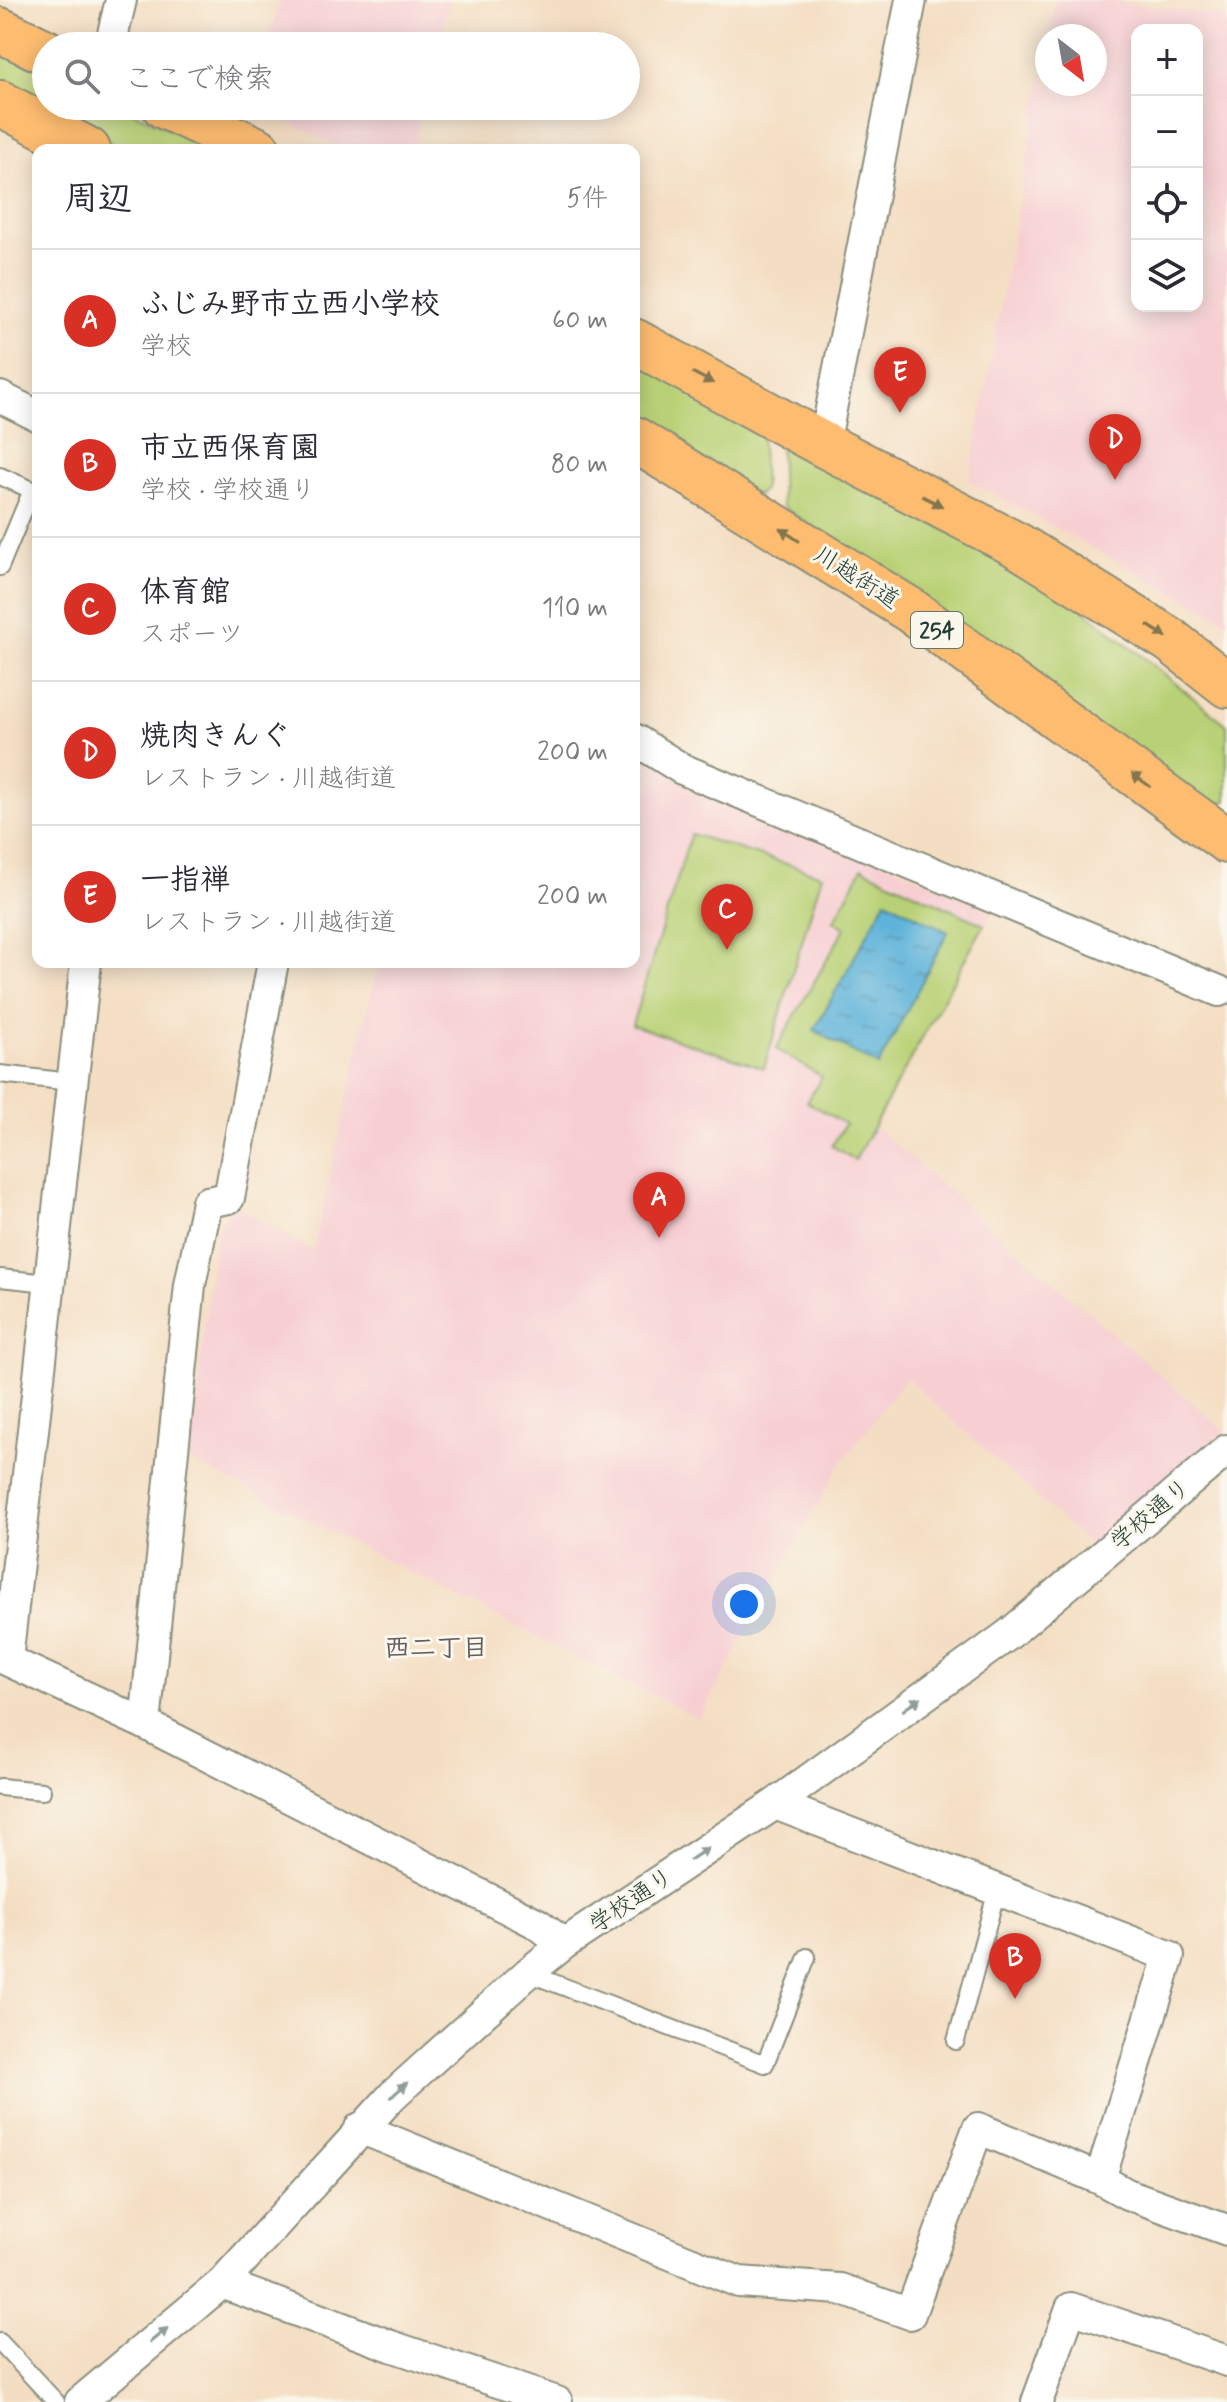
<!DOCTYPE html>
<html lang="ja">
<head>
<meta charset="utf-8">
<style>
	body { margin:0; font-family:Mynerve,"Klee One",sans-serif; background:#f7f7f7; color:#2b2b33 }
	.controls { position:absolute; right:24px; top:24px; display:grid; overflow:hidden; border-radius:16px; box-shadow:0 4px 20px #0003 }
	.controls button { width:72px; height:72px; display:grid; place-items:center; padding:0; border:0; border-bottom:2px solid #e1e1e2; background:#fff; color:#2b2b33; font:40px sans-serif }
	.compass { position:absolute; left:1035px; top:24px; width:72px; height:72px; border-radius:50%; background:#fff; box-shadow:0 4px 20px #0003; rotate:149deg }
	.you { position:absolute; left:744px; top:1604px; width:28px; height:28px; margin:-20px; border:6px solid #fff; border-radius:50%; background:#1a73e8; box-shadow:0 0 0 12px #1a73e833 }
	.badge { display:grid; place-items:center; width:52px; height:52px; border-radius:50%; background:#d93025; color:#fff; font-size:26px; font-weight:700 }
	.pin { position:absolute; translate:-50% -66px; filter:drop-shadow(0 2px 4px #0008) }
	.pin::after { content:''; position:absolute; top:42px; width:28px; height:24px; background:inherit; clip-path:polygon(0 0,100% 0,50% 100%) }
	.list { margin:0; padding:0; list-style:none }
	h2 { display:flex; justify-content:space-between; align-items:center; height:104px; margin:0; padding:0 32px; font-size:34px }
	h2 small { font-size:26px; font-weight:400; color:#7c7c81 }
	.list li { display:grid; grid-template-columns:52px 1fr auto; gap:24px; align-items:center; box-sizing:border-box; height:144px; padding:0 32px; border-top:2px solid #e1e1e2 }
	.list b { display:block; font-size:30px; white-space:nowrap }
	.list p { margin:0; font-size:26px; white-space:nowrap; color:#7c7c81 }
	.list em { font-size:26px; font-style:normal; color:#7c7c81 }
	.icon { flex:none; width:44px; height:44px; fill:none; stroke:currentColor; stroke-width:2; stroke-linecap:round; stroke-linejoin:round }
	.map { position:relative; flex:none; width:1227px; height:2402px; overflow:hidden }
	.search { position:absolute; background:#fff; box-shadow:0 4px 20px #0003; left:32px; top:32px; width:608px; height:88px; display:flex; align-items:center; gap:20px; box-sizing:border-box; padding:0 28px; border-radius:44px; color:#7c7c81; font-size:30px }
	.panel { position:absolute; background:#fff; box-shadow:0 4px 20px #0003; left:32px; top:144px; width:608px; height:824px; border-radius:16px }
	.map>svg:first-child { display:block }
	.built { fill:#f7cfd3; fill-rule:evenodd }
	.green { fill:#b9d176; stroke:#6c8755; stroke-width:2 }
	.water { fill:url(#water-ripples); stroke:#3e7887; stroke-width:2 }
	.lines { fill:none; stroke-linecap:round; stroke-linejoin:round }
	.lane-casing { stroke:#8a8e7c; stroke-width:20 }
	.street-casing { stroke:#8a8e7c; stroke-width:34 }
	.highway-casing { stroke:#8a8e7c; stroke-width:48 }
	.lane { stroke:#fff; stroke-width:16 }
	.street { stroke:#fff; stroke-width:30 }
	.highway { stroke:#fdbc70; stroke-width:44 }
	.oneway { fill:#83764f }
	.oneway2 { fill:#8f9e9a }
	.labels { text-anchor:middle; stroke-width:6; stroke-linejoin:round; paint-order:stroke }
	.shield { fill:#fbf7ec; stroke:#61756b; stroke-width:2 }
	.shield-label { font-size:22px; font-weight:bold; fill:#1f3d34 }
	.street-label { font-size:24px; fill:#1f3d34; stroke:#fbf7ec }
	.neighbourhood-label { font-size:26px; font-weight:bold; fill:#625c60; stroke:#fbf7ec }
</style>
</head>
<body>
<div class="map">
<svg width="1227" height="2402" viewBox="0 0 1227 2402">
	<defs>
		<pattern id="water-ripples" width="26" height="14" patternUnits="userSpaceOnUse" patternTransform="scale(2)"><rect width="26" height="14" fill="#5eb3da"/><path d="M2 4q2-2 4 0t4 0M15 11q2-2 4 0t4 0" fill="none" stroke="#4d93b2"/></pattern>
	</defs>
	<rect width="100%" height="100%" fill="#fbf7ec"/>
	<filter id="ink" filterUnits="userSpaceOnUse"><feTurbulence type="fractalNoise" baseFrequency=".0125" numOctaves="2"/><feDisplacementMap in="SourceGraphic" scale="16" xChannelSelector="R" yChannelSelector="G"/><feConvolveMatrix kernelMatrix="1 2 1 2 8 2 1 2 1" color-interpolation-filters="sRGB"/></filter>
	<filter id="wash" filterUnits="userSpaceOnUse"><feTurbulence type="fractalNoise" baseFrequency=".006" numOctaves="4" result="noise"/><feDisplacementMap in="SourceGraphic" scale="32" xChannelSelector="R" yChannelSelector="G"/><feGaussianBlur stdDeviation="1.8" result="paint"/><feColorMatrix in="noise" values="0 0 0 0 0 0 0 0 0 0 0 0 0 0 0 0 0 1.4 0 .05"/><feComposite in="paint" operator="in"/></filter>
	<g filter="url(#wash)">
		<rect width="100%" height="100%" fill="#f4dec3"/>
		<!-- built -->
		<path class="built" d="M280,0H450L438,46H266Z
			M1055,0H1103L1227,17V621L969,481L1047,47V84H1095V36H1049ZM1137,30H1197V306H1137Z
			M258,106H423L412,150H344Z
			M634,747L993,911L875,1127L1225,1431L1094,1549L906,1378L838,1468L699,1719L189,1460L216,1229L235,1206L313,1251L378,962H634Z"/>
		<!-- green -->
		<path class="green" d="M0,50L46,71V106H120L215,150H125L0,87Z
			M634,359L761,426L764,487L758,496L634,416Z
			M780,441L1066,595L1227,725V801L1215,804L1204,801L782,506Z
			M691,834L822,875L764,1068L632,1025Z
			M862,868L984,925L855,1160L832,1146L845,1124L807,1102L822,1077L776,1049L845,928L834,921Z"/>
		<!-- water -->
		<path class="water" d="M886,900L948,932L878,1066L814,1030Z"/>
	</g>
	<g filter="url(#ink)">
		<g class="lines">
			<defs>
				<path id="lane" d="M0,476L32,490L0,567
					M0,1074L71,1082
					M0,1278L48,1283
					M0,1787L42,1791
					M528,1973L765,2064L807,1957
					M956,2041L997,1890
					M0,2342L56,2402"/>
				<path id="street" d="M110,46L121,0
					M0,397L38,416
					M824,445L911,0
					M634,739L682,769L1219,991
					M0,1657L145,1724L538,1924L564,1944
					M7,1660L86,962
					M145,1724L190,1285L207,1202L229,1198L273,962
					M775,1804L1169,1956L1100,2179
					M360,2128L739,2282L840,2289L910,2314L978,2128L1100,2179L1127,2194L1227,2230
					M222,2283L391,2346L557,2402
					M80,2402L222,2283L393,2095L528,1973L564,1944L775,1804L1008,1635L1227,1450
					M1037,2402L1071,2308L1227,2361"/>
				<path id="highway" d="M0,30L46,52
					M0,103L88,150
					M164,106L258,150
					M634,341L824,445L1017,545L1170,640L1227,685
					M634,439L910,610L1227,841"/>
			</defs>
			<!-- lane casing -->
			<use href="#lane" class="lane-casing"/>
			<!-- street casing -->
			<use href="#street" class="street-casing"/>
			<!-- highway casing -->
			<use href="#highway" class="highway-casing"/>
			<!-- lane -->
			<use href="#lane" class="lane"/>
			<!-- street -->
			<use href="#street" class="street"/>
			<!-- highway -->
			<use href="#highway" class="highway"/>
		</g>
		<!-- one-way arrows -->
		<defs><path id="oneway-solid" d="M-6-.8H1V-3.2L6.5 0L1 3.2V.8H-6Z" transform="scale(2)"/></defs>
		<g class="oneway">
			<use href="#oneway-solid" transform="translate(703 378) rotate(28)"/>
			<use href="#oneway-solid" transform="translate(932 501) rotate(27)"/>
			<use href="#oneway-solid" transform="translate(790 535) rotate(-146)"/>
			<use href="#oneway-solid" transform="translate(1157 631) rotate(32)"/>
			<use href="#oneway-solid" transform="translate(1141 780) rotate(-144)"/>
		</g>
		<g class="oneway2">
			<use href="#oneway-solid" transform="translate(912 1704) rotate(-36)"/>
			<use href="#oneway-solid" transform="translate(699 1854) rotate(-34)"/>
			<use href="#oneway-solid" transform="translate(399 2090) rotate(-43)"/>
			<use href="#oneway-solid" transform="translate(159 2335) rotate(-39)"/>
		</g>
	</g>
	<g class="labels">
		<!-- shield labels -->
		<rect class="shield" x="911" y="612" width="52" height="36" rx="6"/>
		<g class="shield-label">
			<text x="937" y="638">254</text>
		</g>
		<!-- street labels -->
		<g class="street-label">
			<text transform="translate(857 577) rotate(32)" y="8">川越街道</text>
			<text transform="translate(1150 1514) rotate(-40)" y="8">学校通り</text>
			<text transform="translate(631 1900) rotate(-34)" y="8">学校通り</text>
		</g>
		<!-- neighbourhood labels -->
		<g class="neighbourhood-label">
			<text x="436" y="1656">西二丁目</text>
		</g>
	</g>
</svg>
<div class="controls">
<button>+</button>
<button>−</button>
<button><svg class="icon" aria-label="locate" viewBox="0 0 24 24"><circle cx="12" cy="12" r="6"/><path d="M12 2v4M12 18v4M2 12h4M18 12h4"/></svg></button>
<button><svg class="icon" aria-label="layers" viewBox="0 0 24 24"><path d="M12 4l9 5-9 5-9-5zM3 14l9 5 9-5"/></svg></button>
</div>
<svg class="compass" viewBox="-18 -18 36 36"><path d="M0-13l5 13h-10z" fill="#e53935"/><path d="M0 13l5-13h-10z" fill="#7c7c81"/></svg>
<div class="you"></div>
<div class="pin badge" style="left:659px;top:1238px">A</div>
<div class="pin badge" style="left:1015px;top:1999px">B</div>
<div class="pin badge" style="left:727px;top:950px">C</div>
<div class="pin badge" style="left:1115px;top:480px">D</div>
<div class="pin badge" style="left:900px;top:413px">E</div>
<div class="search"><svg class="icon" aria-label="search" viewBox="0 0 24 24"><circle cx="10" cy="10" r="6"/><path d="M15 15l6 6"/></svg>ここで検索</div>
<section class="panel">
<h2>周辺<small>5件</small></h2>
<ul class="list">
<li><span class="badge">A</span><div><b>ふじみ野市立西小学校</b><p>学校</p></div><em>60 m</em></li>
<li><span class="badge">B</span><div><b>市立西保育園</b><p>学校 · 学校通り</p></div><em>80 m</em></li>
<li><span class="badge">C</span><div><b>体育館</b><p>スポーツ</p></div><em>110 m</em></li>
<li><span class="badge">D</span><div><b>焼肉きんぐ</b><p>レストラン · 川越街道</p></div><em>200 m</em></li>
<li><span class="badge">E</span><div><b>一指禅</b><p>レストラン · 川越街道</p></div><em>200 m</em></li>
</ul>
</section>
</div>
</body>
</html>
